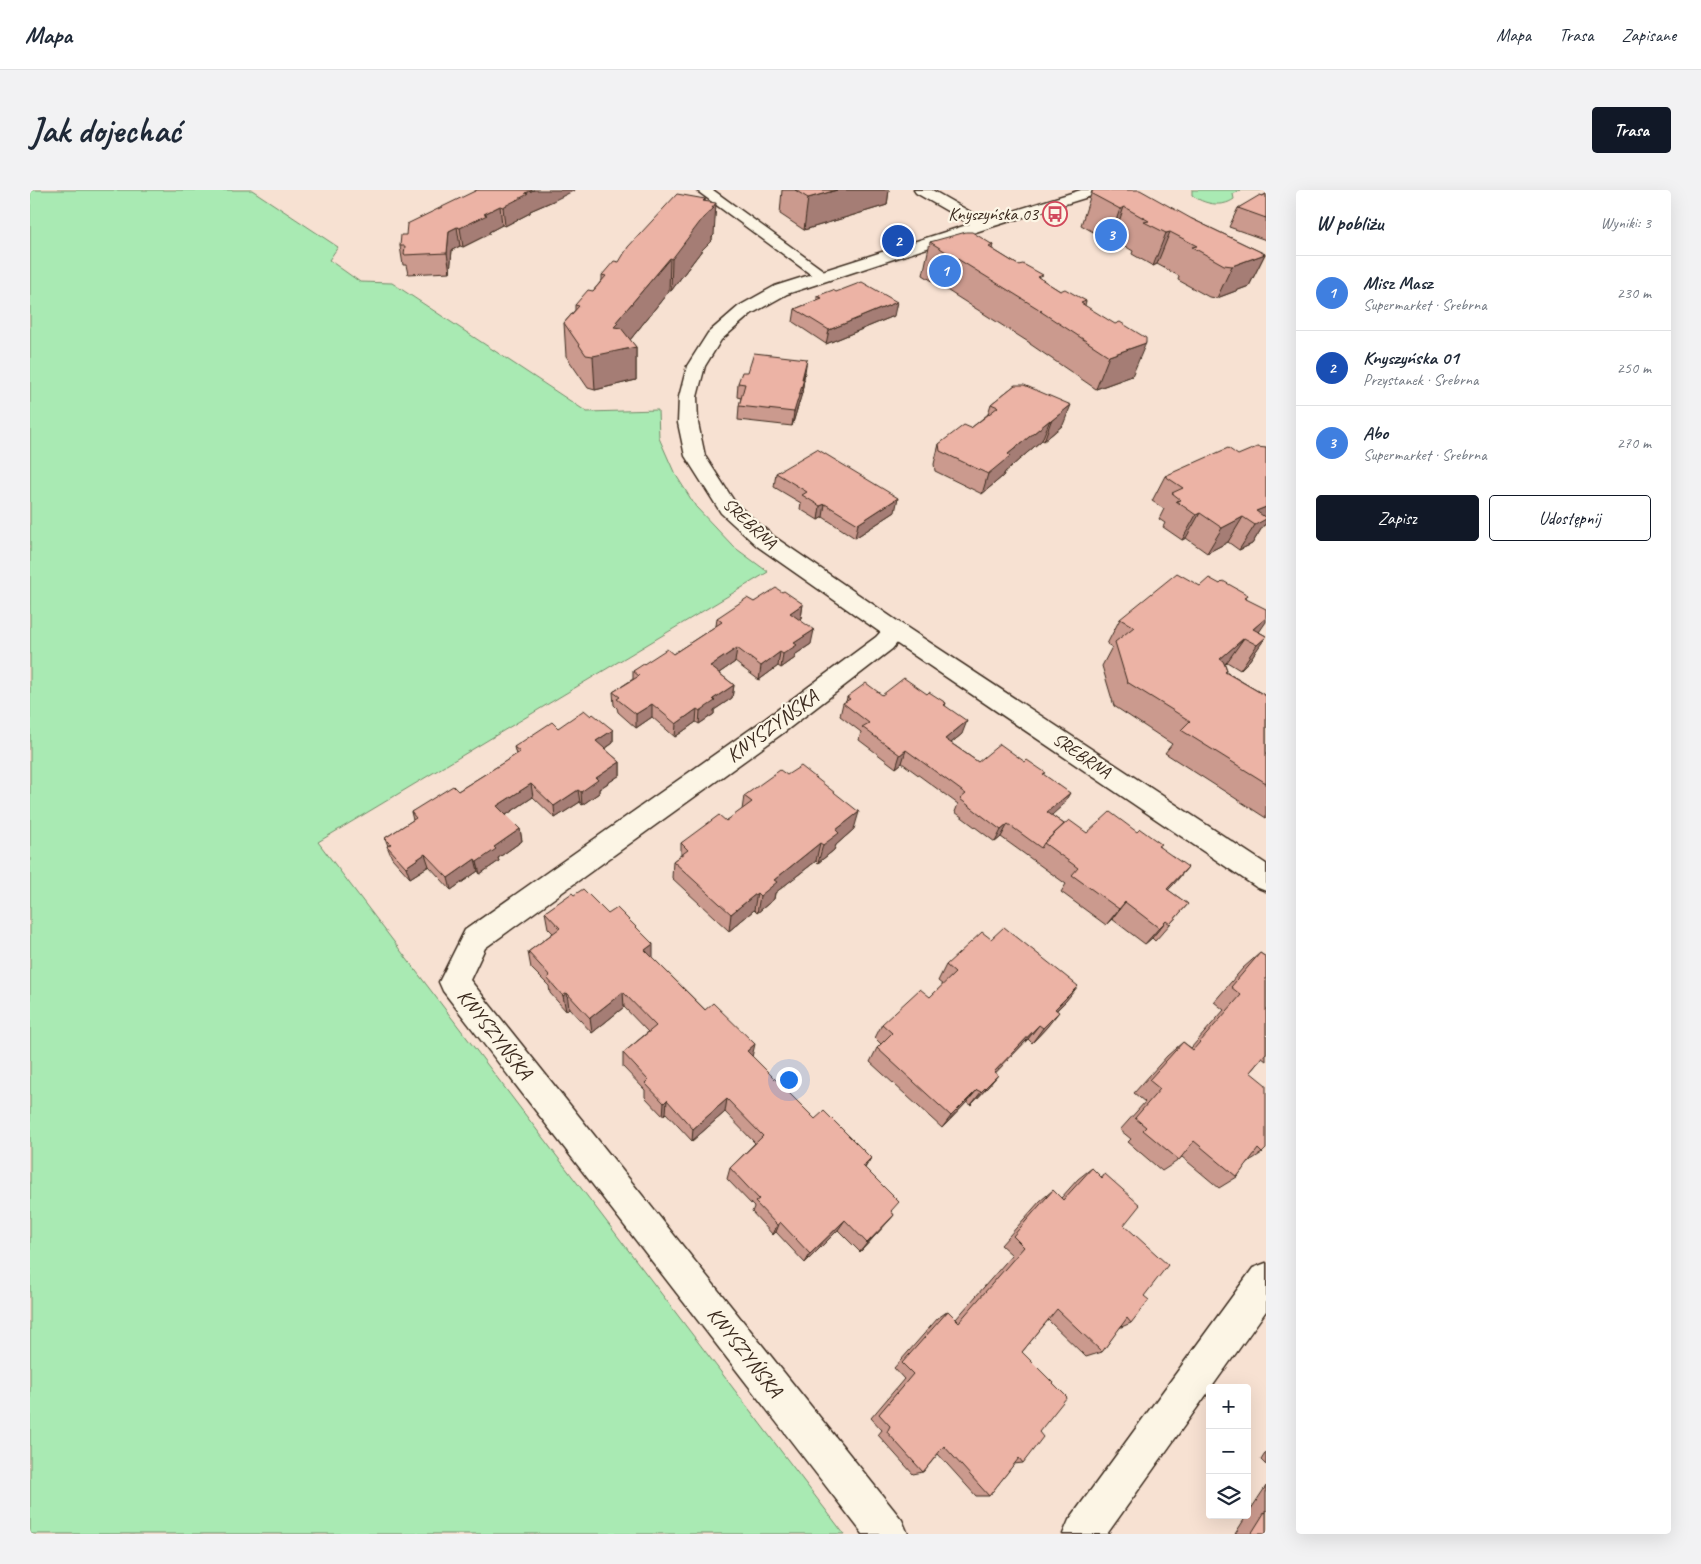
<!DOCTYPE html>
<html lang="pl">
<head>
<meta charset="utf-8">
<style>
	body { margin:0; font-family:Caveat,sans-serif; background:#f2f2f3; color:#1f2937 }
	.controls { position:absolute; right:15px; bottom:15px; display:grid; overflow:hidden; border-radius:5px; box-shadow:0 5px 20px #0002 }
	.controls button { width:45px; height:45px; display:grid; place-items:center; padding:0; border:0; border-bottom:1px solid #e0e1e3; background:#fff; color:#1f2937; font:25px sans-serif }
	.you { position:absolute; left:758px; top:889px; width:18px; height:18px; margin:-12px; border:4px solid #fff; border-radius:50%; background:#1a73e8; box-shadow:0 0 0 8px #1a73e833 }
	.badge { display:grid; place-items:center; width:32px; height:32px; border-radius:50%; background:#111827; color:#fff; font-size:16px; font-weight:700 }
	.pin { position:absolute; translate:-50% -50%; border:2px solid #fff; box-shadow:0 1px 5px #0006 }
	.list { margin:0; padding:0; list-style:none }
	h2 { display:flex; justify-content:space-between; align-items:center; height:65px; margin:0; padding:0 20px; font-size:21px }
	h2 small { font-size:16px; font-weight:400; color:#747a83 }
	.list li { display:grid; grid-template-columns:32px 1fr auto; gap:15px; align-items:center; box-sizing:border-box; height:75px; padding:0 20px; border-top:1px solid #e0e1e3 }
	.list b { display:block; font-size:19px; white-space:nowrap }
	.list p { margin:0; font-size:16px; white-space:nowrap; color:#747a83 }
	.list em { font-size:16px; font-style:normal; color:#747a83 }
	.actions { display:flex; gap:10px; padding:15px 20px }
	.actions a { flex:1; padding:11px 0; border:1px solid #111827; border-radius:5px; text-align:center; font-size:18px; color:#111827 }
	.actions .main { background:#111827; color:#fff }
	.icon { flex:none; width:28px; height:28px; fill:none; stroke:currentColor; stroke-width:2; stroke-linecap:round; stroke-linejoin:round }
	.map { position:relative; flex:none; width:1236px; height:1344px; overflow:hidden; border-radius:5px }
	header { display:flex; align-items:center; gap:30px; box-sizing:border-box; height:70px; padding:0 25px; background:#fff; border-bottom:1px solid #e0e1e3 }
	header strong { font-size:24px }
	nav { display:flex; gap:28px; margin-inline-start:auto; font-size:18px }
	.intro { display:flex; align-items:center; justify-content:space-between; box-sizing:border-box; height:120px; padding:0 30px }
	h1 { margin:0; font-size:35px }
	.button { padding:12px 22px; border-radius:5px; background:#111827; color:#fff; font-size:18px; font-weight:700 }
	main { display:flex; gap:30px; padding:0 30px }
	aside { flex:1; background:#fff; border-radius:5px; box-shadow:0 5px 20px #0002 }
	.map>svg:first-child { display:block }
	.green { fill:#a9eab3; stroke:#728a68 }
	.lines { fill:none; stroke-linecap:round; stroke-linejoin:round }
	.minor-casing { stroke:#3b2a1e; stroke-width:3 }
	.tertiary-casing { stroke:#3b2a1e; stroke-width:3 }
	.minor { fill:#fcf5e5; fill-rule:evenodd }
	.tertiary { fill:#fcf5e5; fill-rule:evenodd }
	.wall { fill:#cb9a8e; stroke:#3b2a1e }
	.shaded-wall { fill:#a57d74; stroke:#3b2a1e }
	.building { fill:#ecb3a5; stroke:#3b2a1e }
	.labels { text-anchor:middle; stroke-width:4.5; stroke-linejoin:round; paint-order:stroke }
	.far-poi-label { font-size:18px; fill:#3b2a1e; stroke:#fcf5e5; text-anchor:end }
	.far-street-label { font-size:18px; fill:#3b2a1e; stroke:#fcf5e5 }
	.street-label { font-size:21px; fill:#3b2a1e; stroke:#fcf5e5 }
</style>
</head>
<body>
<header>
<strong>Mapa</strong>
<nav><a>Mapa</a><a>Trasa</a><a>Zapisane</a></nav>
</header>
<div class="intro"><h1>Jak dojechać</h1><a class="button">Trasa</a></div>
<main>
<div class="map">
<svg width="1236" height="1344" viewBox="0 0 1236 1344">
	<rect width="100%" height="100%" fill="#f7e1d2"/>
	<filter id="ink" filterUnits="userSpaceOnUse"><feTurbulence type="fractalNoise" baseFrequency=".02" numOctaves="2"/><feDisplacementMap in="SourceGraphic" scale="10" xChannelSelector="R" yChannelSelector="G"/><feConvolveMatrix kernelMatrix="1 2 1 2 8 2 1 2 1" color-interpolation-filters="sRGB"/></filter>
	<g filter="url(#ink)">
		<!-- green -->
		<path class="green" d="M0,0H222L308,57L299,70L330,92L362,93L557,222L628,220L629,248L644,282L666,317L704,357L738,382L288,652L814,1344H0Z
			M1162,0H1231H1211L1203,4L1204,9C1192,18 1173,14 1162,5Z"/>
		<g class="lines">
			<defs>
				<path id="minor" d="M666,0H683L801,86L799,89H787Z
					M1051,0H1073L1071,3L958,38H948L945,35L948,32Z
					M865,433L873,435L877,441L862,459L753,543L455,758L440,790L872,1330L878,1344H833L413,801L409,792L435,740L735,529L846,447L857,435Z
					M1236,1073V1121L1077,1344H1033L1039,1330L1223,1078Z"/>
				<path id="tertiary" d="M884,0H902L958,32L961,35L958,38L757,104L721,124L691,150L675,176L667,207L668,233L675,266L706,314L743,346L873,435L1236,674V701L1226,697L857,447L727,356L691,323L655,266L648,233L649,207L657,176L678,143L709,116L745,96L940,34L886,3Z"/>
			</defs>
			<!-- minor casing -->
			<use href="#minor" class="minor-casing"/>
			<!-- tertiary casing -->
			<use href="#tertiary" class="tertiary-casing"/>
			<!-- minor -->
			<use href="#minor" class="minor"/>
			<!-- tertiary -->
			<use href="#tertiary" class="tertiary"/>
		</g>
		<!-- wall -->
		<path class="wall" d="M447,0L523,11L500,21V23L475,36L472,35L459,42V44L433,57L430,56L422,60L420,82L378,84L376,75H373L370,56L376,45Z
			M752,0H859L857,15L774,40L750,24Z
			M1062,1L1162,29L1235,64L1219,96L1187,108L1179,107L1148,90L1149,86L1127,74L1123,76L1102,64L1103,61L1083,49L1079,51L1051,35L1052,32Z
			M1236,4V50L1199,37L1208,18Z
			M675,9V11L684,45L682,47V50L672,60L641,101H639L600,150L606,157V190L565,200L558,198L536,166L534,133L545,120V115L563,101L572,90V85Z
			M900,52L963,55L962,59L1030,101L1056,111L1055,115L1102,186L1066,199L1000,154V153L893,85Z
			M806,102L864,126L796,154L763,132L765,119L787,110V106Z
			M718,182H775L772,203L762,236L708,230L709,216L711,208L707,207L708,193Z
			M985,195L1033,235L1014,251L1012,250L975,282L973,286L952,304L905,281L904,274L909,254L941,238L958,224L961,214Z
			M1236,258V334L1233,336L1222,354L1209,360L1198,352L1177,363L1156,348L1152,350L1133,337L1135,333L1129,329L1134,319L1122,311L1135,286Z
			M746,283L865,322L825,348L793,327L788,330L770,319L771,313L744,297Z
			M1190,394L1218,405L1216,408L1229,442L1236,446L1219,471L1210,480L1197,472L1195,474L1197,480L1196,482L1236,506V628L1135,563L1142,554L1084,516L1072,476L1082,457L1077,454L1090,429L1170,396Z
			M752,402L773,414L771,428L769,429L781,454L766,464L765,468L751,478L748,476L729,490L705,472L689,483L704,495L702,508L684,520V524L669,534L666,532L645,547L622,527L606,538L588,522L587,518L584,515L583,502L603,489V481L643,464L686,436L687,428L724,412Z
			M897,504L916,513L915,516L932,544L921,553L948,572L1014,585L1033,615L1021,625L1034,634L1057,643L1129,656L1144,694L1138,700L1158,714L1125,751L1122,748L1115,754L1082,729L1076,735L1031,702L1036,694L971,647L965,652L925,622L928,614L872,573L866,578L829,550L831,542L810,526L813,513L816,512L817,507L852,505Z
			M561,526L583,540V553L575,559L590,572V585L569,599V603L552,615L550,612L525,628L503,607L476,625L490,639L492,651L468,668L469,671L450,684L448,681L421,700L399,676L380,688L362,668L357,656H358L355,648L383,630L381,622L428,601L486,565L484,557L528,538Z
			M714,606L824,639L806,655L804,660L788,673L786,671L745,703L744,709L727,723L724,720L699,741L642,688L643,671L651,665V653L696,631L712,620Z
			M544,705L623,768L785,929L841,968L835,978L861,1021L864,1025L856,1034L830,1062L808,1040L775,1073L746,1042L743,1045L722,1022L724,1017L697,989L700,978L725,953L695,922L662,951L636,923L633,926L615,907V900L593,877V863L618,842L594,817L562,843L539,818L536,821L520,803L519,796L501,778L498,762L523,743L518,738L515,722Z
			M1230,763L1236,767V871L1232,868L1220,882L1232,963L1218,972L1207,987L1189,998L1152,967L1149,970L1132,981L1098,952L1101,949L1090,940L1115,912L1104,903L1137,866L1153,852L1161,858L1194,820L1184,812L1213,778Z
			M916,775L1036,811L1027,820L1017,837L1002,853L998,849L965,883L968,885L957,898L941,915L937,912L912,938L840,872L847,858L851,854L845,848L852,834L900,807L913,795L908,791Z
			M1062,978L1071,987L1075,984L1094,1035L1114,1106L1101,1133L1089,1138L1072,1162L1056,1167L1018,1130L992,1162L1009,1242L993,1273L984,1274L959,1306H946L908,1264L893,1282L883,1284L848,1245L852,1240L841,1228L874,1189L864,1178L908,1128L918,1121L926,1129L982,1065L971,1055L1010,1011L1023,1000L1031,1008L1048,989Z
			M1236,1262V1275L1231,1270Z
			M1236,1296V1344H1205L1217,1325Z"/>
		<!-- shaded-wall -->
		<path class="shaded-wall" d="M504,0H545L523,11L500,21V23L475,36L473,17L495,3Z
			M807,0H859L857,15L774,40L778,8Z
			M675,9L674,28L686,13L684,45L682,47V50L672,60L641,101L642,69Z
			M470,16L472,35L459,42V44L433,57L430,38L454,24Z
			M1094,17L1083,49L1079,51L1090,19Z
			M427,37L430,56L422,60L420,82L417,63L419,41Z
			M1140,42L1127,74L1123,76L1136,43Z
			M1235,64L1219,96L1187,108L1202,76Z
			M640,68L639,101L592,160L606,157V190L565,200L563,166L586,132Z
			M867,112L864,126L796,154L799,140Z
			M1116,153L1102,186L1066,199L1079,166Z
			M777,169L775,182L771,198L774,189L772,203L762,236L764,222Z
			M1041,215L1033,235L1014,251L1021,231Z
			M1020,230L1012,250L975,282L973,286L952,304L958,284L978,264Z
			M868,308L865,322L825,348L828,334Z
			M795,314L793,327L788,330L790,316Z
			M1236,317V334L1233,336L1222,354L1209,360L1225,335L1226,321Z
			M1170,323L1156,348L1152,350L1166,325Z
			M1213,327L1198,352L1177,363L1192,338Z
			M773,414L771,428L758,437L760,423Z
			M1236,428V432L1225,448L1223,439Z
			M784,440L781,454L766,464L765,468L751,478L753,464L764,453Z
			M1236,447L1219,471L1210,480L1227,455Z
			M1214,448L1197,472L1174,493L1190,469Z
			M707,458L705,472L679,490L680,476Z
			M750,462L748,476L729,490L731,476Z
			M704,495L702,508L684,520V524L669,534L670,521L683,509Z
			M622,514V527L606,538V524Z
			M667,519L666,532L645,547L646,534Z
			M937,531L932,544L910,562L915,549Z
			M583,540V553L567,564L566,551Z
			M876,560L872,573L866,578L870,565Z
			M590,572V585L569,599V603L552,615L551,602L566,588Z
			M501,594L503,607L470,629L467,616Z
			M548,600L550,612L525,628L524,616Z
			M1040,603L1033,615L1011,635L1017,622Z
			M829,622L824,639L806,655L804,660L788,673L793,655L806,640Z
			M978,634L971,647L965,652L971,640Z
			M490,639L492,651L468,668L469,671L450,684L447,672L464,657Z
			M790,653L786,671L745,703L744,709L727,723L730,706L744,690Z
			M395,664L399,676L380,688L376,677Z
			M445,669L448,681L421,700L418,688Z
			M1158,677L1144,694L1123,716L1137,699Z
			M727,703L724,720L699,741L701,724Z
			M1095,712L1082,729L1076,735L1089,719Z
			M1136,731L1122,748L1115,754L1129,738Z
			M623,754V770L615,760Z
			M1048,796L1036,811L1013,833L1025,819Z
			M593,802L594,817L562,843L560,828Z
			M537,803L539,818L536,821L533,806Z
			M1029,822L1017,837L1002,853L1013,838Z
			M1009,835L998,849L954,895L964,882Z
			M725,854L722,867L717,861Z
			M968,885L957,898L941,915L951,902Z
			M947,900L937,912L912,938L921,926Z
			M697,909L695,922L662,951L663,939Z
			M637,910L636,923L633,926L634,913Z
			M841,968L834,979L833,976Z
			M864,1025L856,1034L830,1062L837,1053Z
			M815,1030L808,1040L775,1073L780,1064Z
			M750,1032L746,1042L743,1045L747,1035Z"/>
		<!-- building -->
		<path class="building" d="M447,0H504L495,3L498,4L473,17L470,16L454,24L457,25L430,38L427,37L419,41L417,63L374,65L375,56H370L371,45H376L377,34Z
			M765,0H807L778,8Z
			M1065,0H1110L1162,29L1235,64L1202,76L1194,75L1162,57L1167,56L1140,42L1136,43L1114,32L1119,31L1094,17L1090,19L1062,4V1Z
			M647,4L675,9L673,11L686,13L682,18H684L673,28L642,69L640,68L586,132L588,133L584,137L591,138L606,157L563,166L556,165L534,133L549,116L545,115L558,100L563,101L576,86L572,85L584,71L589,72L598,57Z
			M1236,4V28L1208,18L1230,5L1233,6Z
			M936,42H942L963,55L959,57L988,75L993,74L1013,85L1008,87L1030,101L1035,99L1056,111L1051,113L1085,134L1090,132L1116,148V153L1079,166L1010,121H1012L900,52Z
			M832,92L867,112L799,140L765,119L792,108L787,106L803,100L806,102Z
			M724,163L777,169L772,189H774L764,222L709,216L715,194L708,193L712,182H718Z
			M985,195H994L1041,215L1021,231L1020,230L978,264L980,266L958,284L910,261L909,254L934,235L941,238L968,217L961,214Z
			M1227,257L1236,258V317L1226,321L1236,328V329L1225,335L1213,327L1192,338L1170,323L1166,325L1146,311L1151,310L1142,303L1153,298L1135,286L1198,258L1208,265Z
			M787,259L868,308L828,334L795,314L790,316L772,305L777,302L746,283Z
			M1147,383L1170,396L1179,388L1190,394L1193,391L1218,405L1214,408L1236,419V428L1223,439L1236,446V447L1227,455L1214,448L1190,469L1193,471L1197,480L1195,482L1236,506V593L1151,540L1160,531L1097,492L1085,452L1104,437L1090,429Z
			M746,398L752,402L754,401L773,414L760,423L784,440L764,453L767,455L753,464L750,462L731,476L707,458L680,476L704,495L683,509L685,511L670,521L667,519L646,534L622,514L606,524L587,509L590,507L583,502L609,486L603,481L637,459L643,464L692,432L687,428L717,408L724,412Z
			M874,488L897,504L899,502L916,513L914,515L937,531L915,549L948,572L970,554L995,572L997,570L1016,583L1013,584L1040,603L1017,622L1034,634L1014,653L1011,658L978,634L971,640L930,609L936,604L876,560L870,565L832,537L839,533L813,513L820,509L817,507L836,493L852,505Z
			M554,520L561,526L563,524L583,540L566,551L590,572L566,588L568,590L551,602L548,600L524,616L501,594L467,616L490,639L464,657L466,659L447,672L445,669L418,688L395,664L376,677L357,656L361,654L355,648L386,628L381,622L423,596L428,601L460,581L490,562L484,557L522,532L528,538Z
			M771,576L829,622L806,640L809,643L793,655L790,653L744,690L747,692L730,706L727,703L701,724L643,671L658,660L651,653L689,625L696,631L722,612L714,606L750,580L757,585Z
			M1080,622L1107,642L1110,639L1131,654L1128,656L1158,677L1137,699L1158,714L1140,734L1136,731L1129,738L1095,712L1089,719L1042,685L1048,678L1014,653L1039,630L1057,643Z
			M553,699L578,724L587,718L623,754L615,760L675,820L683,813L725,854L717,861L785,929L794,921L841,968L833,976L869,1012L861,1021L864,1025L837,1053L815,1030L780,1064L750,1032L747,1035L725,1012L729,1009L700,978L733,946L697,909L663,939L637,910L634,913L615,893L618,890L593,863L626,836L593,802L560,828L537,803L533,806L517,788L520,786L498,762L530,738L515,722L542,703L544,705Z
			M974,737L1048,796L1025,819L1029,822L1013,838L1009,835L964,882L968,885L951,902L947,900L921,926L847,858L862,843L852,834L890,799L900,807L925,783L916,775L952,742L961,749Z
			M1230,763L1236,767V863L1220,882L1236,895V959L1232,963L1228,959L1207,987L1164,951L1149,970L1113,940L1116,937L1105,928L1130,899L1119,890L1153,852L1163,860L1211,805L1201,797Z
			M1062,978L1072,988L1075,984L1110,1015L1094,1035L1138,1075L1114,1106L1119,1110L1101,1133L1097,1128L1072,1162L1027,1119L992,1162L1037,1207L1009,1242L1013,1247L993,1273L989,1268L959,1306L914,1256L893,1282L857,1242L860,1236L849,1224L883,1184L872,1173L918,1121L929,1132L994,1057L983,1046L1023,1000L1033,1010Z
			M1236,1320V1344H1221Z"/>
	</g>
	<!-- icons -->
	<defs>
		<symbol id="bus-ring" viewBox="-11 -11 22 22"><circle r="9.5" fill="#fcf5e5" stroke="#d1495b" stroke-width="1.5"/><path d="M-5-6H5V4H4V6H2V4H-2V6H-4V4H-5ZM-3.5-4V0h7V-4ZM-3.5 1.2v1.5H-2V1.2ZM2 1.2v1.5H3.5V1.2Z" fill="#d1495b"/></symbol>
	</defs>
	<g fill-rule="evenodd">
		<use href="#bus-ring" x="1011" y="10" width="28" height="28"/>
	</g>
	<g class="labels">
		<!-- far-poi labels -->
		<g class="far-poi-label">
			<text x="1008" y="30">Knyszyńska 03</text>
		</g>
		<!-- far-street labels -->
		<g class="far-street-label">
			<text transform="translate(720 333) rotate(43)" y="6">SREBRNA</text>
			<text transform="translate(1052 565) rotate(34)" y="6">SREBRNA</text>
		</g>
		<!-- street labels -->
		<g class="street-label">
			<text transform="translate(742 536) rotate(-36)" y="7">KNYSZYŃSKA</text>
			<text transform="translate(465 844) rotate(52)" y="7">KNYSZYŃSKA</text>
			<text transform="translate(715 1162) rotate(52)" y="7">KNYSZYŃSKA</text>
		</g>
	</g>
</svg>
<div class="controls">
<button>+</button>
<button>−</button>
<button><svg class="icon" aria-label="layers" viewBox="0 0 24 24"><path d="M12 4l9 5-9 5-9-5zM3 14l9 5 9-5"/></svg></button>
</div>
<div class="you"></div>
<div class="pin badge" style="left:915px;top:81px;background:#3f7fe0">1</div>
<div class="pin badge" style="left:868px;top:51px;background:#1a4fb4">2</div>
<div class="pin badge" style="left:1081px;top:45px;background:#3f7fe0">3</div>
</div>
<aside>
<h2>W pobliżu<small>Wyniki: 3</small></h2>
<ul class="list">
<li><span class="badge" style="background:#3f7fe0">1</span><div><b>Misz Masz</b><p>Supermarket · Srebrna</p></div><em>230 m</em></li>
<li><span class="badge" style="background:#1a4fb4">2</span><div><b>Knyszyńska 01</b><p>Przystanek · Srebrna</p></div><em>250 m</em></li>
<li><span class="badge" style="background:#3f7fe0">3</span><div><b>Abo</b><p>Supermarket · Srebrna</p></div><em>270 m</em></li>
</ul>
<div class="actions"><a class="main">Zapisz</a><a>Udostępnij</a></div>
</aside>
</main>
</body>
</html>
